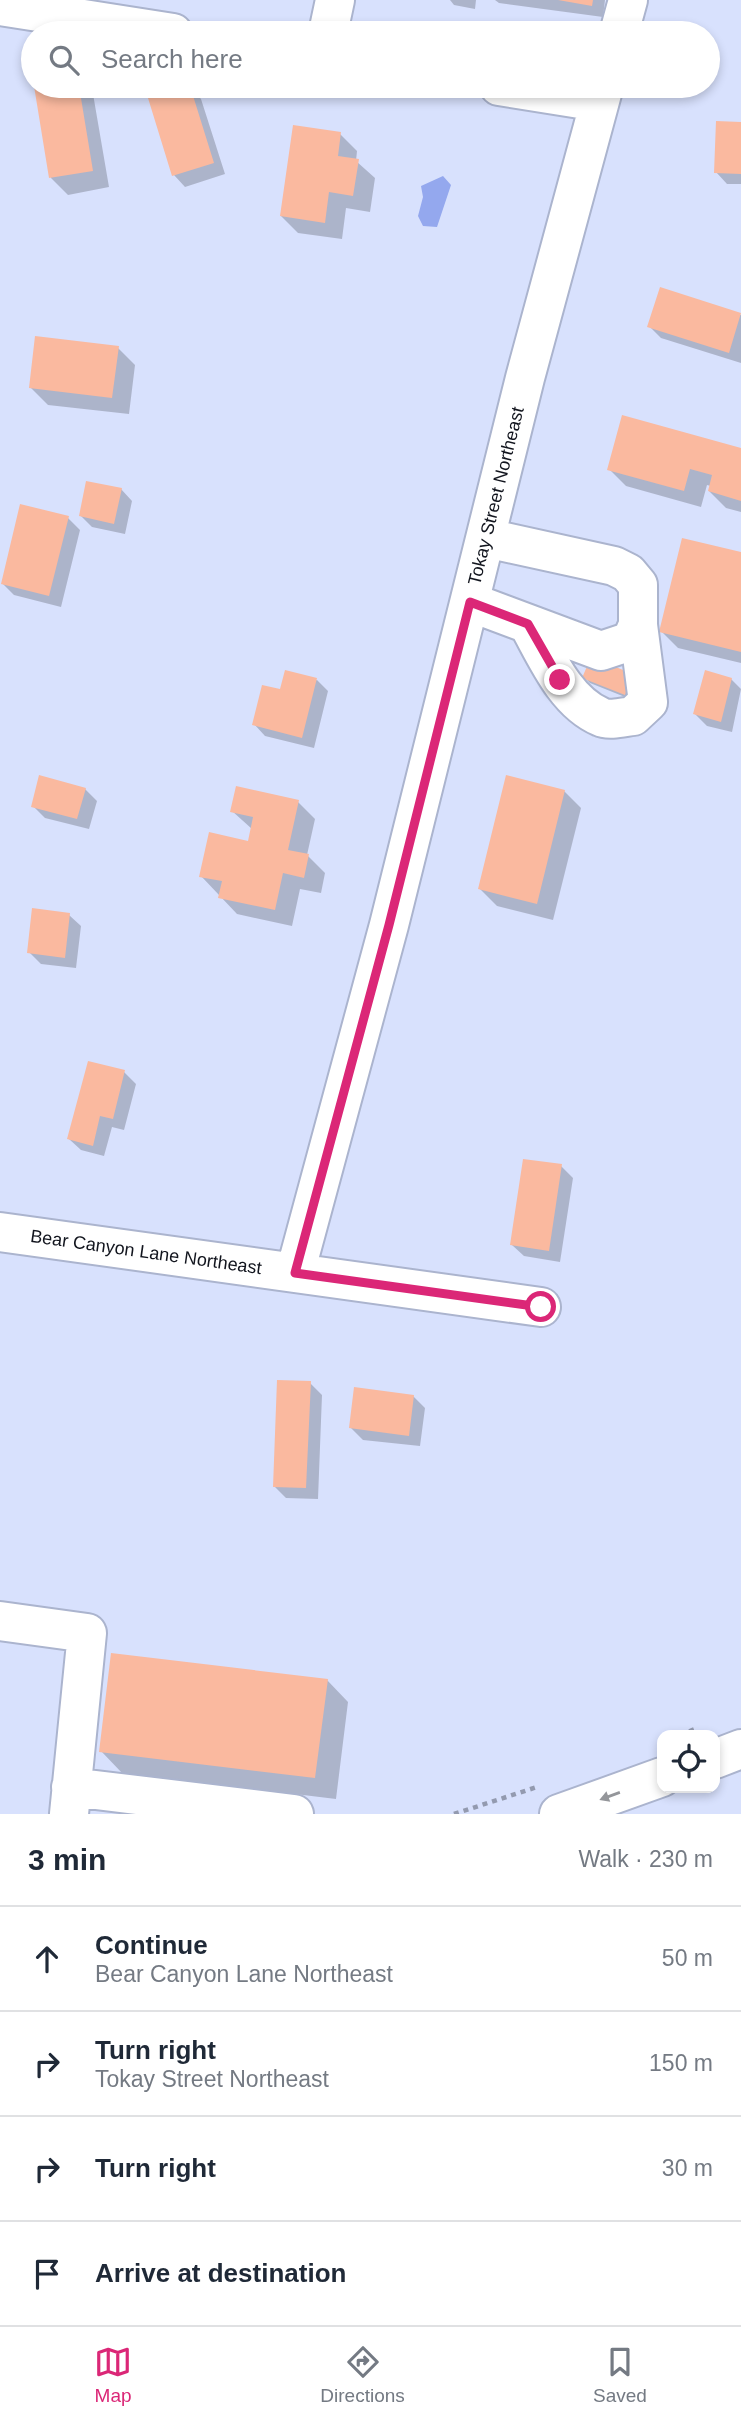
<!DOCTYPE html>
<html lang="en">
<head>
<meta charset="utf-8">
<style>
	body { margin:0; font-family:Helvetica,sans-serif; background:#f6f6f7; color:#1f2937 }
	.controls { position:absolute; right:21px; bottom:21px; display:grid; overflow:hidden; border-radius:14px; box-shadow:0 4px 10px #0003 }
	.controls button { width:63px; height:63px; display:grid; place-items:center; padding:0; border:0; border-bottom:2px solid #e0e1e3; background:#fff; color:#1f2937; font:35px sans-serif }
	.stop { position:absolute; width:21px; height:21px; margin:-16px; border:5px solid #db2777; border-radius:50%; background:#fff }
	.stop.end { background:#db2777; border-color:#fff; box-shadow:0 2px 7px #0008 }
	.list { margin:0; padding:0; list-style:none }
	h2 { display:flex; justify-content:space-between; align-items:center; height:91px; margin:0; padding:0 28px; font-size:30px }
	h2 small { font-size:23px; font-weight:400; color:#747a83 }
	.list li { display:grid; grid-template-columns:46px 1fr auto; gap:21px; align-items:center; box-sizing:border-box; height:105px; padding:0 28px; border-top:2px solid #e0e1e3 }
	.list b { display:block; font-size:26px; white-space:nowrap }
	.list p { margin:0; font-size:23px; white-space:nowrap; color:#747a83 }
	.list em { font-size:23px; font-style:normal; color:#747a83 }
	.icon { flex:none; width:38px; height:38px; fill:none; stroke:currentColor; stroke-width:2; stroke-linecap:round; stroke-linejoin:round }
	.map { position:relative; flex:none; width:741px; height:1814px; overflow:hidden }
	.search { position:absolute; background:#fff; box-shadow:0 4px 10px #0003; left:21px; right:21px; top:21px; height:77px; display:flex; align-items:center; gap:18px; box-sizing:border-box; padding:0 24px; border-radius:38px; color:#747a83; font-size:26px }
	.sheet { height:511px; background:#fff }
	nav { display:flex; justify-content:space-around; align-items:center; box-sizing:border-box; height:98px; border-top:2px solid #e0e1e3; background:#fff; font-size:19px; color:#747a83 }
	nav a { display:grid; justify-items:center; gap:4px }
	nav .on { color:#db2777 }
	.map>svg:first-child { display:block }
	.water { fill:#94a8ee }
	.shadow { fill:#0003 }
	.building { fill:#fab99f }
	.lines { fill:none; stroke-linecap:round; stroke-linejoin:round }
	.minor-casing { stroke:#abb4ce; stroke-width:42 }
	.major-casing { stroke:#abb4ce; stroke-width:42 }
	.path { stroke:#939aaf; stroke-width:4.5; stroke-dasharray:5 5; stroke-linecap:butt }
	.minor { stroke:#fff; stroke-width:38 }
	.major { stroke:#fff; stroke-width:38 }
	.oneway { fill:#94969a }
	.route { stroke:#db2777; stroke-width:9 }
	.labels { text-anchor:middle; stroke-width:5; stroke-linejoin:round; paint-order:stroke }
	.street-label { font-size:18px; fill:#12151e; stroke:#fff }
</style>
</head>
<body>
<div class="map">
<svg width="741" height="1814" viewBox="0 0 741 1814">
	<rect width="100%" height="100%" fill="#d8e1fd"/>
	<!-- water -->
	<path class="water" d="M443,176L451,185L437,227L423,226L418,216L423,197L421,186Z"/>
	<!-- shadow -->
	<path class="shadow" d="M450,0H476L475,9L454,5Z
		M495,0H605L603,17L499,3Z
		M36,86L92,88L109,187L68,195L51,178Z
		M190,87L201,99L225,174L185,187L174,175Z
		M741,124V184H727L716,172Z
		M340,134L357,151L356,161L375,178L370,212L346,208L342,239L298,233L281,216Z
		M661,289L741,315V363L661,338L649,326Z
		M118,348L135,365L129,414L48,405L31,388Z
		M741,450V512L726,508L709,491L711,486L707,485L701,507L626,486L609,469Z
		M121,489L132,501L125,534L92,527L80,515Z
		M68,518L80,530L61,607L14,595L3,584Z
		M741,554V663L678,648L661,631Z
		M632,675L630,699L590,683L584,677Z
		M731,679L741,689L732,732L707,726L695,714Z
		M317,680L328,691L314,748L265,736L254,724L281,691Z
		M85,789L97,801L89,829L45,818L33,806Z
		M564,791L581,808L553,920L497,906L480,889Z
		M298,802L315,819L307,855L325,873L321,893L300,889L292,926L237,914L201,876L249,843L252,829L232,811Z
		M69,915L81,926L76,968L41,964L29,952Z
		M124,1072L136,1084L124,1130L112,1127L104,1156L81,1150L69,1139Z
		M561,1166L573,1178L560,1262L524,1256L512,1245Z
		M310,1383L322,1395L318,1499L286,1498L275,1487Z
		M413,1396L425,1408L420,1446L363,1440L351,1428Z
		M327,1680L348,1702L336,1799L122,1773L101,1751Z"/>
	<!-- building -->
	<path class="building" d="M558,0H593L592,6Z
		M34,86H79L93,171L49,178Z
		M190,86L214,163L172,176L148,98Z
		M716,121L741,122V174L714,173Z
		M293,125L341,132L338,156L359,159L353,196L329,192L325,223L280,216Z
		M660,287L741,313L729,353L647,327Z
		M35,336L119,346L112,398L29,388Z
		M622,415L741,448V501L708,491L712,475L690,469L684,491L607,470Z
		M86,481L122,488L114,524L79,516Z
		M20,504L69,516L49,596L1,584Z
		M682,538L741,552V652L659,632Z
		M591,657L633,674L625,695L582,678Z
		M285,670L317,678L302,738L252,725L262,685L280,689Z
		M705,670L732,678L721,722L693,714Z
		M39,775L86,788L77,819L31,807Z
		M506,775L565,790L537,904L478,889Z
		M236,786L299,800L288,850L309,854L304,878L283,873L275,910L218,898L222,881L199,877L209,832L248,841L253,817L230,812Z
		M32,908L70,913L65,958L27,953Z
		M88,1061L125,1070L113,1119L100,1116L93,1146L67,1139Z
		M523,1159L562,1164L549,1251L510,1245Z
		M277,1380L311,1381L306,1488L273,1487Z
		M354,1387L414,1395L409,1436L349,1428Z
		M111,1653L328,1679L315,1778L99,1752Z"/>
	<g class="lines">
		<defs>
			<path id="minor" d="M0,6L173,33
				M328,33L335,0
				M619,33L628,0
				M499,86L599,102
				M470,602L601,651L631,641L638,625V585L628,573L614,566L486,538
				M528,624C546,656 565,702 601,717C609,721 624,717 633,716L648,702L638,625
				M0,1232L541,1307
				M295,1273L389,925L525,378L604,86
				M0,1621L87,1633L69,1814
				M71,1787L294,1814"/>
			<path id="major" d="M715,1759L741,1749
				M559,1814L662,1777"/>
		</defs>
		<!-- minor casing -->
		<use href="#minor" class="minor-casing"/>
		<!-- major casing -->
		<use href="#major" class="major-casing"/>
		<!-- path -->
		<path class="path" d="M680,1735L695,1729
			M454,1814L537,1787"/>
		<!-- minor -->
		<use href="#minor" class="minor"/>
		<!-- major -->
		<use href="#major" class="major"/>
	</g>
	<!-- one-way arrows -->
	<defs><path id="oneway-solid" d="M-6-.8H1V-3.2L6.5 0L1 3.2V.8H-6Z" transform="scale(1.75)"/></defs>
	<use class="oneway" href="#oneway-solid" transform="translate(610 1796) rotate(160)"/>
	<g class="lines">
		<!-- route -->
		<path class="route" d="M541,1307L295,1273L389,925L470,602L528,624L560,680"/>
	</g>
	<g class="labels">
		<!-- street labels -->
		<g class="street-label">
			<text transform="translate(496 496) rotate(-76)" y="6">Tokay Street Northeast</text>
			<text transform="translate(146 1252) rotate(8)" y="6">Bear Canyon Lane Northeast</text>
		</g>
	</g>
</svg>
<div class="controls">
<button><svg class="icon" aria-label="locate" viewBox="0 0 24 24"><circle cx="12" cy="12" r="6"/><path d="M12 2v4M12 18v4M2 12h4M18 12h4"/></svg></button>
</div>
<div class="stop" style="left:541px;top:1307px"></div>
<div class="stop end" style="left:560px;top:680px"></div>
<div class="search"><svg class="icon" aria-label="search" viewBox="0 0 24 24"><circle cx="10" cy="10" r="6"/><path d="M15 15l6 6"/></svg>Search here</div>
</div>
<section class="sheet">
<h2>3 min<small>Walk · 230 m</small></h2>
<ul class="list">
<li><svg class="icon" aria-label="ahead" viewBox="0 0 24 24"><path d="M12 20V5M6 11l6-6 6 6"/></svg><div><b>Continue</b><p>Bear Canyon Lane Northeast</p></div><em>50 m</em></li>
<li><svg class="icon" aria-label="right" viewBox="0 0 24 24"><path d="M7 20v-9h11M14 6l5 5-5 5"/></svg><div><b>Turn right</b><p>Tokay Street Northeast</p></div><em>150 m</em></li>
<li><svg class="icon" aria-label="right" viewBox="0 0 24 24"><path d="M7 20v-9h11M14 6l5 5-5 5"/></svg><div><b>Turn right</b></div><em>30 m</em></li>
<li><svg class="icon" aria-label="arrive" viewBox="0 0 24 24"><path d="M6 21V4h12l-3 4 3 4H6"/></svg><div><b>Arrive at destination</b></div></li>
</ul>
</section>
<nav>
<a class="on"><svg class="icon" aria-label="map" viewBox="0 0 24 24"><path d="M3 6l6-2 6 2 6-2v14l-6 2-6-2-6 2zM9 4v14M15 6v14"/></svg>Map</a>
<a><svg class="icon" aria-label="directions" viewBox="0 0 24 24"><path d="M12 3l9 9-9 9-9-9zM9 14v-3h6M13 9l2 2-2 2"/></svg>Directions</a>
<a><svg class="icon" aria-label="saved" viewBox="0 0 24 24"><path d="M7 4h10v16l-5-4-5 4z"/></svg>Saved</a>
</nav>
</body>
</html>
